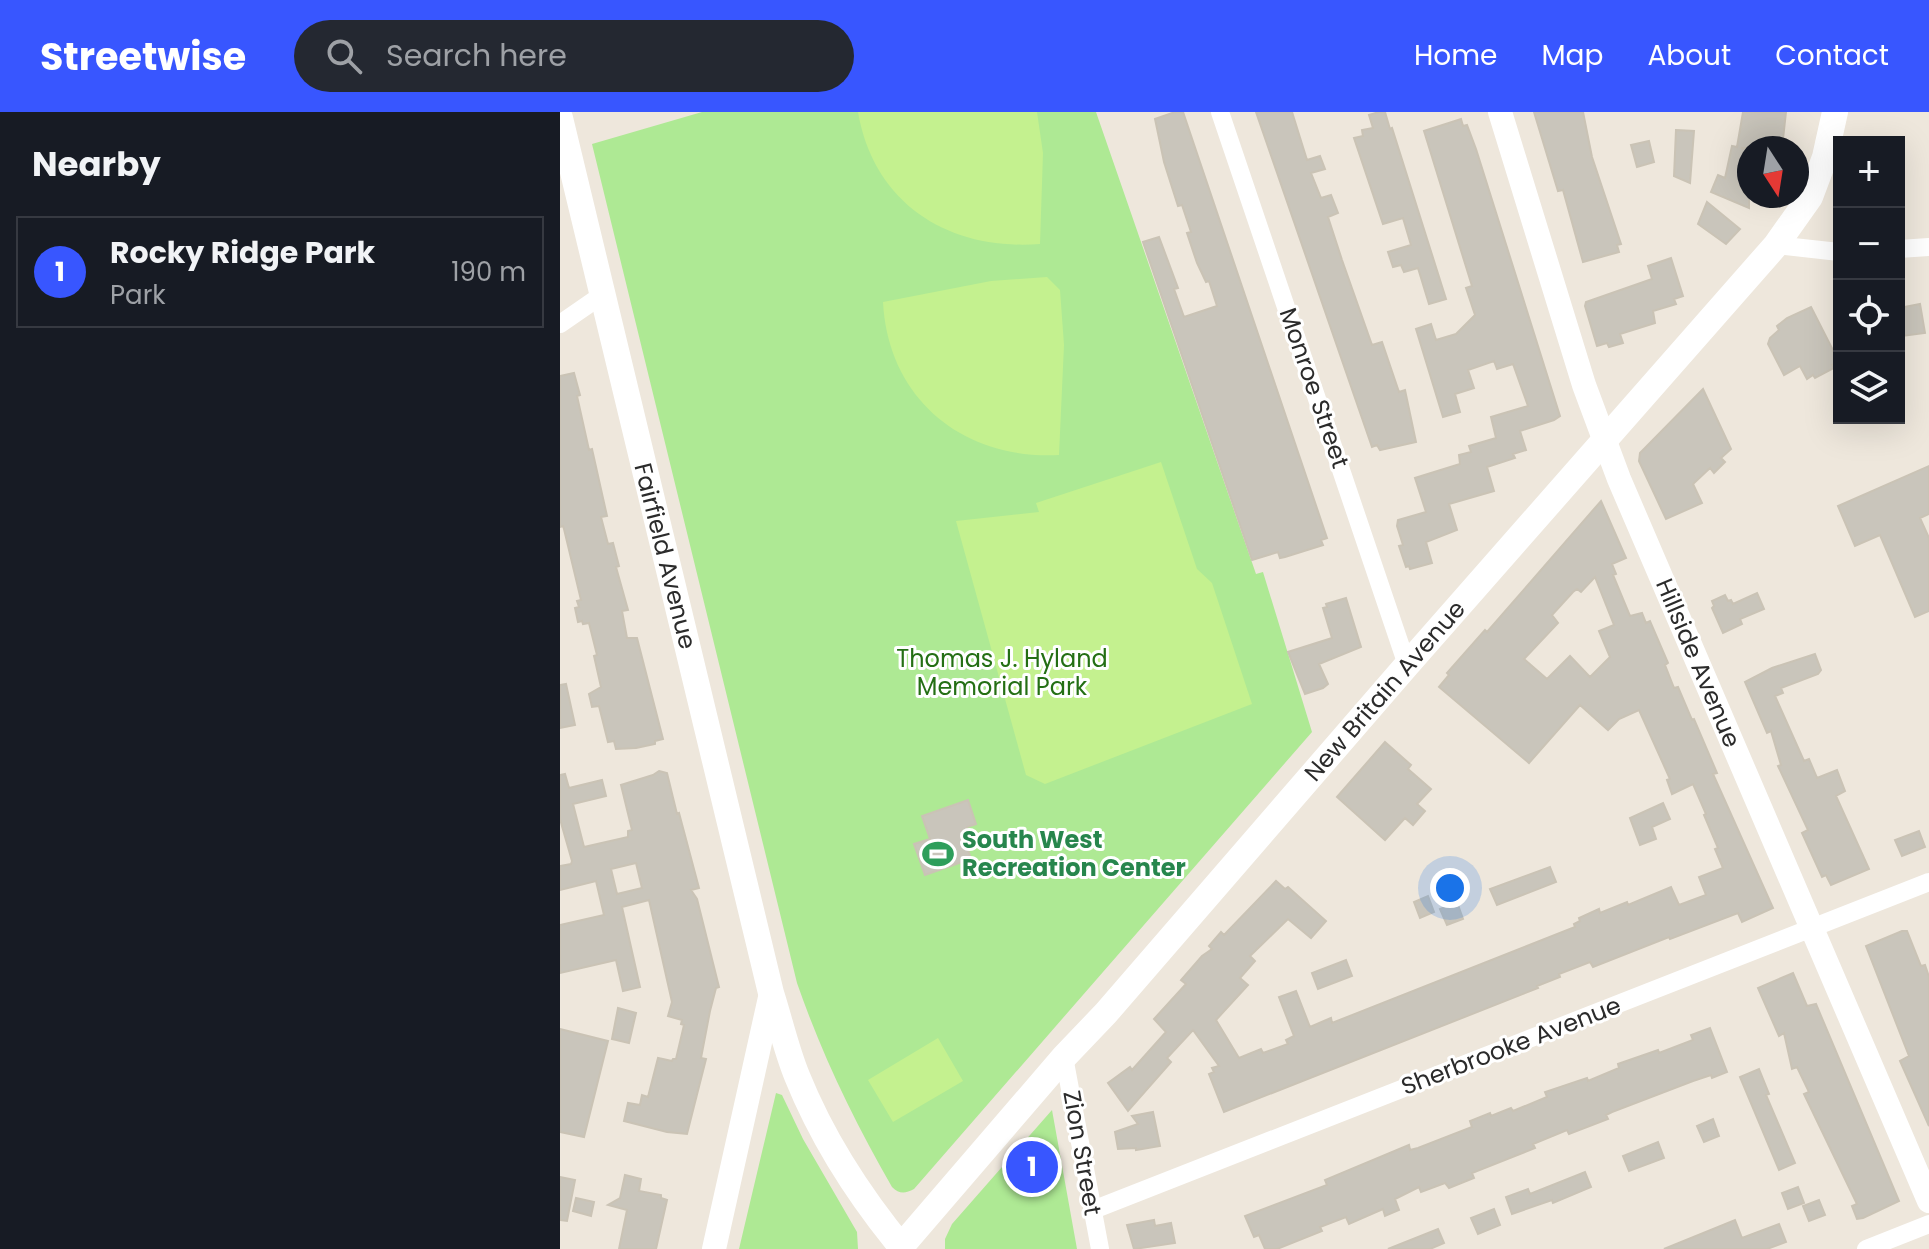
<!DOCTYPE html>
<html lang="en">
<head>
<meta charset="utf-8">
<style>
	body { margin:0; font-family:Poppins,sans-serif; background:#242831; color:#f1f3f6 }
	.controls { position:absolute; right:24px; top:24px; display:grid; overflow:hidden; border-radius:0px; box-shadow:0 8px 32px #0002 }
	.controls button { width:72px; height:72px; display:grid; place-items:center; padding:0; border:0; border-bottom:2px solid #363941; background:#171b24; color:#f1f3f6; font:40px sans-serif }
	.compass { position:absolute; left:1177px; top:24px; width:72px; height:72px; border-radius:50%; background:#171b24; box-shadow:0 8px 32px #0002; rotate:168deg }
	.you { position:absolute; left:890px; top:776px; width:28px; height:28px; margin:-20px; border:6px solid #fff; border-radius:50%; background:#1a73e8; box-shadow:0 0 0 12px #1a73e833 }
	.badge { display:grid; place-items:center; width:52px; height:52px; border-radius:50%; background:#3856ff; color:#fff; font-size:26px; font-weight:700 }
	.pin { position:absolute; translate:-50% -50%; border:4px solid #fff; box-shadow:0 2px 8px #0006 }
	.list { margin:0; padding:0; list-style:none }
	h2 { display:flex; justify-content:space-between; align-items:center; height:104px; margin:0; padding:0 32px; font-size:34px }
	h2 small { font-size:26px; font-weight:400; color:#9ea1a6 }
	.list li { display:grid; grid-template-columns:52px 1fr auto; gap:24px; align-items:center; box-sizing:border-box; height:112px; margin:0 16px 16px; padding:0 16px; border:2px solid #363941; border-radius:0px }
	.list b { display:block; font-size:30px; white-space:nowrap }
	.list p { margin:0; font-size:26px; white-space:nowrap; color:#9ea1a6 }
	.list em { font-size:26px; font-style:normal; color:#9ea1a6 }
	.icon { flex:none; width:44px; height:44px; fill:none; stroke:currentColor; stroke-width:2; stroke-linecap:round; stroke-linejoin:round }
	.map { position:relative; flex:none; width:1369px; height:1137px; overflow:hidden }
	header { display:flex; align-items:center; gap:48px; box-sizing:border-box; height:112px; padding:0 40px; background:#3856ff; color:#fff }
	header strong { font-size:38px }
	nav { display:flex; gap:44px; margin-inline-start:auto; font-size:28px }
	.search { width:560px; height:72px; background:#242831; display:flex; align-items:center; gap:20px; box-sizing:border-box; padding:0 28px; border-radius:44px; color:#9ea1a6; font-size:30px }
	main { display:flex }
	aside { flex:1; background:#171b24 }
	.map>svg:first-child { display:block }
	.green { fill:#aee994 }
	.pitch { fill:#c4f18f }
	.building { fill:#c9c5bb; stroke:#cac3b5; stroke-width:2; fill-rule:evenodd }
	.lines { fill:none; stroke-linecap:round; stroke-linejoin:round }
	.minor { stroke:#fff; stroke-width:18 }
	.tertiary { stroke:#fff; stroke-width:24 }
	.secondary { stroke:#fff; stroke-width:26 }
	.labels { text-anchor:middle; stroke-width:6; stroke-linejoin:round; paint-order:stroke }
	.street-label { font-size:24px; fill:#2b2b2b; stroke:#fff }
	.park-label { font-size:24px; fill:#246f14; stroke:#fff }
	.leisure-label { font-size:24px; font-weight:bold; fill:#27864d; stroke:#fff; text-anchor:start }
</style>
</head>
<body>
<header>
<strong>Streetwise</strong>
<div class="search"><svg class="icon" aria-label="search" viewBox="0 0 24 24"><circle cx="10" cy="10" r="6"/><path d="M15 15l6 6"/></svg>Search here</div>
<nav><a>Home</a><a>Map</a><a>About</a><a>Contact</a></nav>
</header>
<main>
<aside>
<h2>Nearby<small></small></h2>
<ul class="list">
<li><span class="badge">1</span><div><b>Rocky Ridge Park</b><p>Park</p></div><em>190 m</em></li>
</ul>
</aside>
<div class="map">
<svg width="1369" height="1137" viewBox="0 0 1369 1137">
	<rect width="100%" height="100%" fill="#eee7dc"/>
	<!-- green -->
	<path class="green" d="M142,0H536L696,462L703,460L752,620L354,1077C345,1082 339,1082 332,1075C294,1009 262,943 237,871L32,32Z
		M216,981L222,983L243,1027L297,1120L298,1137H179Z
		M492,998L517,1137H385V1127L392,1112Z"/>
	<!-- pitch -->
	<path class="pitch" d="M298,0H477L483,41L480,132C390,139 314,93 298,0Z
		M487,165L500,178L504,233L499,343C403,348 328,287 323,190L431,169Z
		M601,350L637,457L652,471L692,592L485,672L466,663L396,409L479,400L476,391Z
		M378,926L403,969L333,1010L308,968Z"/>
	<!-- building -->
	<path class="building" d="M615,0H623L767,426L761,428L763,433L725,445L720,446L718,440L692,448L691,445L583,130L599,125L618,176L614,177L624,205L657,194L649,169L646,170L637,151L627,121L631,120L622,93L618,94L604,50L595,7Z
		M696,0H732L747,48L760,44L765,57L751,61L761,86L771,83L778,101L768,105L782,148L812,233L822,230L839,280L845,278L856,330L820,338L817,333L812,335Z
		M819,0H825L830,17L832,16L886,187L869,192L858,156L844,160L841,153L833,155L828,140L851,133L843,106L823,112L794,26L803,24L802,18L813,16L809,3Z
		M974,0H1023L1032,45L1061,132L1057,133L1059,140L1023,150L1003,78L998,79Z
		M1183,0H1226L1222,36H1181L1189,38V96L1151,80L1158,63L1165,66L1172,34L1177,35Z
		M901,7L903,14L907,13L916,37L1000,304L994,308L960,319L966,338L953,342L955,346L927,355L934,379L889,392L897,418L866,430L872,451L850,457L849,454L846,455L839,434L843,433L837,414L838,408L866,400L855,366L900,352L899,343L911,340L909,334L936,326L931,305L968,294L953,252L937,257L934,249L908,258L914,276L895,282L900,300L883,305L856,217L871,212L876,228L896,222L915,203L906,176L912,174L864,19Z
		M1116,18L1134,19L1130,71L1114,64Z
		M1089,29L1094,50L1077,55L1071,33Z
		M1147,90L1180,117L1166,132L1138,112Z
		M1111,146L1123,184L1114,187L1116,192L1093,199L1095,211L1060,222L1063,231L1049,235L1047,231L1037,234L1025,194L1026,190L1092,167L1088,154Z
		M1360,192L1365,221L1342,224L1339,221V196Z
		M1251,195L1279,250L1272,253L1274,256L1255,266L1253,263L1247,267L1240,254L1224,263L1208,232L1210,226L1219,218L1217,214L1227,206Z
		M14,261L20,283L17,284L29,338L32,337L47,404L41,405L48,432L53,431L59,454L56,455L68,498L62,499L67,526H77L103,627L95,629V632L76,636L56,637L54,629L48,630L39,594L32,595L29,582L41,575L34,544L37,543L29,511L23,512L22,509L18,510L15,496L19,495L17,489L21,488L4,417L3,414L0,415V264Z
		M1143,277L1171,337L1161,346L1165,350L1154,361L1150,356L1133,372L1142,391L1106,407L1079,349L1080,341Z
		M1369,354V402L1360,406L1369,426V499L1355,505L1320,423L1295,434L1278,394Z
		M1041,389L1066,446L1052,452L1056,462L1053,463L1070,504L1082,501L1086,511L1090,509L1108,551L1105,553L1114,576L1118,575L1132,608L1134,607L1157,661L1153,662L1213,796L1182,810L1178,801L1110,827L1109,825L1033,855L1030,850L999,862L1000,865L977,874L978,876L664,1000L649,962L654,960L652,956L659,954L633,918L607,946L611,950L568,999L548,971L570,955L572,958L606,920L594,907L626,872L621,868L642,844L652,837L649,834L661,820L664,823L716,769L725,777L728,775L766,809L751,826L728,807L690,844L695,849L680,866L688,873L656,908L679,946L701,937L703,941L728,932L726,928L734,924L719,885L736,879L750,915L771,906L772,911L1015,815L1014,812L1020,809L1019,806L1039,797L1040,801L1067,790L1068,793L1111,775L1119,793L1146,783L1139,765L1163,756L1155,737L1158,736L1144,703L1146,702L1133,672L1112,682L1107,668L1110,667L1079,598L1059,607L1048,618L1020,593L969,651L879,575L889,563L887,561L925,518L927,520ZM1035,465L1054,513L1039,519L1050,545L1030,565L1010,544L987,567L964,547L998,511L992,503L1013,480L1017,477L1021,480Z
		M1197,481L1204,497L1180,507L1182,512L1163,521L1152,496L1154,494L1152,489L1165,483L1168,489L1171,488L1173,492Z
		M786,486L801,535L759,552L768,572L763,576L745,582L728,540L772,526L763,496L767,495L766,492Z
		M1255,542L1261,558L1258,562L1221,576L1223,581L1215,584L1244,649L1249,647L1257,666L1277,658L1285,679L1276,684L1309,757L1271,773L1266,763L1262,765L1242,721L1248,718L1218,654L1221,653L1211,619L1207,621L1185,570L1212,556Z
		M6,572L15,613L0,616V573Z
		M825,630L851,653L848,657L871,677L857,692L865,699L853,713L845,706L825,728L777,685Z
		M99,659L107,661L117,702L119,701L139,776L131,778L137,787L159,875L156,876L150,899L141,946L146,947L127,1022L107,1020L64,1009L68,991L80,993L82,983L88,985L98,946L112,949L113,947H116L124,913L121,912L122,908L108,904L112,890L89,788L62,795L80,875L63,879L56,848L0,861V813L44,803L36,769L0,778V754L11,752L12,749L0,707V663L5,662L9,676L42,668L46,684L13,692L24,735L68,725V719L72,718L61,673L93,663ZM76,751L82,776L57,782L51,757Z
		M408,688L416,712L407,715L405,729L411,747L365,763L354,732L370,727L362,704Z
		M1103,691L1110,707L1092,715L1096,727L1080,733L1070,706Z
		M1359,719L1365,735L1342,744L1335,728Z
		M990,755L996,770L937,793L930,777Z
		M868,784L874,800L860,806L854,790Z
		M897,790L903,807L887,813L880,797Z
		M1342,819H1347L1361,854L1365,853L1369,865V1014L1340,949L1349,944L1306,834Z
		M786,848L792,864L758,877L752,861Z
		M1233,861L1247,894L1256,892L1339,1089L1303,1106L1297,1107L1292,1094L1297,1092L1244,982L1249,980L1237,955L1232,957L1224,921L1219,924L1198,876Z
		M58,896L76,901L69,931L52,927Z
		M1150,916L1167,960L1152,966L1151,963L1133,969L1052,1000L1046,1003L1048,1007L1009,1022L1007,1018L973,1032L975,1036L912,1061L914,1066L889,1076L885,1071L861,1080L859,1075L835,1087L839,1098L825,1104L823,1097L789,1112L786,1105L760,1115L762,1119L717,1137H705L699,1123L694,1125L685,1104L767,1073L765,1068L849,1033L850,1038L858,1036L912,1015L910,1009L930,1001L931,1004L951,996L953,999L987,985L985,980L1027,966L1028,969L1059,956L1058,952L1098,938L1099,941L1133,928L1131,923Z
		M0,917L48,929L24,1025L0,1020Z
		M1199,957L1209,982L1206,983L1235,1051L1219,1058L1180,965Z
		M593,1000L600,1034L576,1038V1036L558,1037L555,1020L578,1012L572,1004Z
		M1153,1007L1159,1024L1144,1030L1137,1014Z
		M1098,1030L1104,1046L1069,1059L1063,1044Z
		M1025,1060L1031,1075L993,1091L992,1088L952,1102L946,1085L968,1077L970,1082Z
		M65,1063L81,1067L79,1079L101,1083V1086L107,1088L96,1137H59L67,1098L48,1093L60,1086Z
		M0,1065L15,1068L7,1109L0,1108Z
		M1238,1075L1244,1091L1228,1097L1222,1081Z
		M16,1086L34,1090L31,1104L13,1099Z
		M1259,1088L1265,1103L1249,1109L1243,1094Z
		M934,1097L940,1113L918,1122L911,1106Z
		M594,1108L595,1114L611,1111L615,1131L574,1137L567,1113Z
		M1175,1108L1182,1126L1219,1112L1226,1130L1207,1137H1104Z
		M878,1117L884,1131L870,1137H828Z"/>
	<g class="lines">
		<!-- minor -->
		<path class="minor" d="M660,0L847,553
			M1216,133L1279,140
			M1339,137L1369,135
			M0,212L42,183
			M504,945L540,1137
			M533,1098L1369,770
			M1306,1137L1369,1112"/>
		<!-- tertiary -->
		<path class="tertiary" d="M940,0L1024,273L1059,367L1369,1089
			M154,1137L211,881"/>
		<!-- secondary -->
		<path class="secondary" d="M0,6L211,881C220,909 226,937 237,964C262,1026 300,1085 343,1137
			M339,1137L504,945L546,901L847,553L1216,133L1250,85L1265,45L1275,0"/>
	</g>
	<!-- icons -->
	<defs>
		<symbol id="stadium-bare" viewBox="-9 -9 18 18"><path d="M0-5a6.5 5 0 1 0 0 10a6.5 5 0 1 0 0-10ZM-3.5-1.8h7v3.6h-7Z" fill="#2e9e5b" stroke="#fff" stroke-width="2.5" paint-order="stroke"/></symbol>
	</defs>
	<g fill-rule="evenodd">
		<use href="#stadium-bare" x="356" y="720" width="44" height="44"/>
	</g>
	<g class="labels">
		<!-- street labels -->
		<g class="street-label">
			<text transform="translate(754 276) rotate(71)" y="8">Monroe Street</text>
			<text transform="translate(105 444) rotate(76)" y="8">Fairfield Avenue</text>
			<text transform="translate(1138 551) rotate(67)" y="8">Hillside Avenue</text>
			<text transform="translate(825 579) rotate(-49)" y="8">New Britain Avenue</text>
			<text transform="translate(951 934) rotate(-21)" y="8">Sherbrooke Avenue</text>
			<text transform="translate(522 1041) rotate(80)" y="8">Zion Street</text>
		</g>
		<!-- park labels -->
		<g class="park-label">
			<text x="442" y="555">Thomas J. Hyland<tspan x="442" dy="28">Memorial Park</tspan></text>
		</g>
		<!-- leisure labels -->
		<g class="leisure-label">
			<text x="402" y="736">South West<tspan x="402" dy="28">Recreation Center</tspan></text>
		</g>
	</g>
</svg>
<div class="controls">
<button>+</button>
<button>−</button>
<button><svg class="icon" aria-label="locate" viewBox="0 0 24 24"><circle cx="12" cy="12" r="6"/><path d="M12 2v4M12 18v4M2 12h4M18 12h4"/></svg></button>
<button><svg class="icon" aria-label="layers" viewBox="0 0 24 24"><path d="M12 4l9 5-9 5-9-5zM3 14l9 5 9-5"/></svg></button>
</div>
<svg class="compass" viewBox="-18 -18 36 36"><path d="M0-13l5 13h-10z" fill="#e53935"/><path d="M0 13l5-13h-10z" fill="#9ea1a6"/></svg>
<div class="you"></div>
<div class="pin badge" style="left:472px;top:1055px">1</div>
</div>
</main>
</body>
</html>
